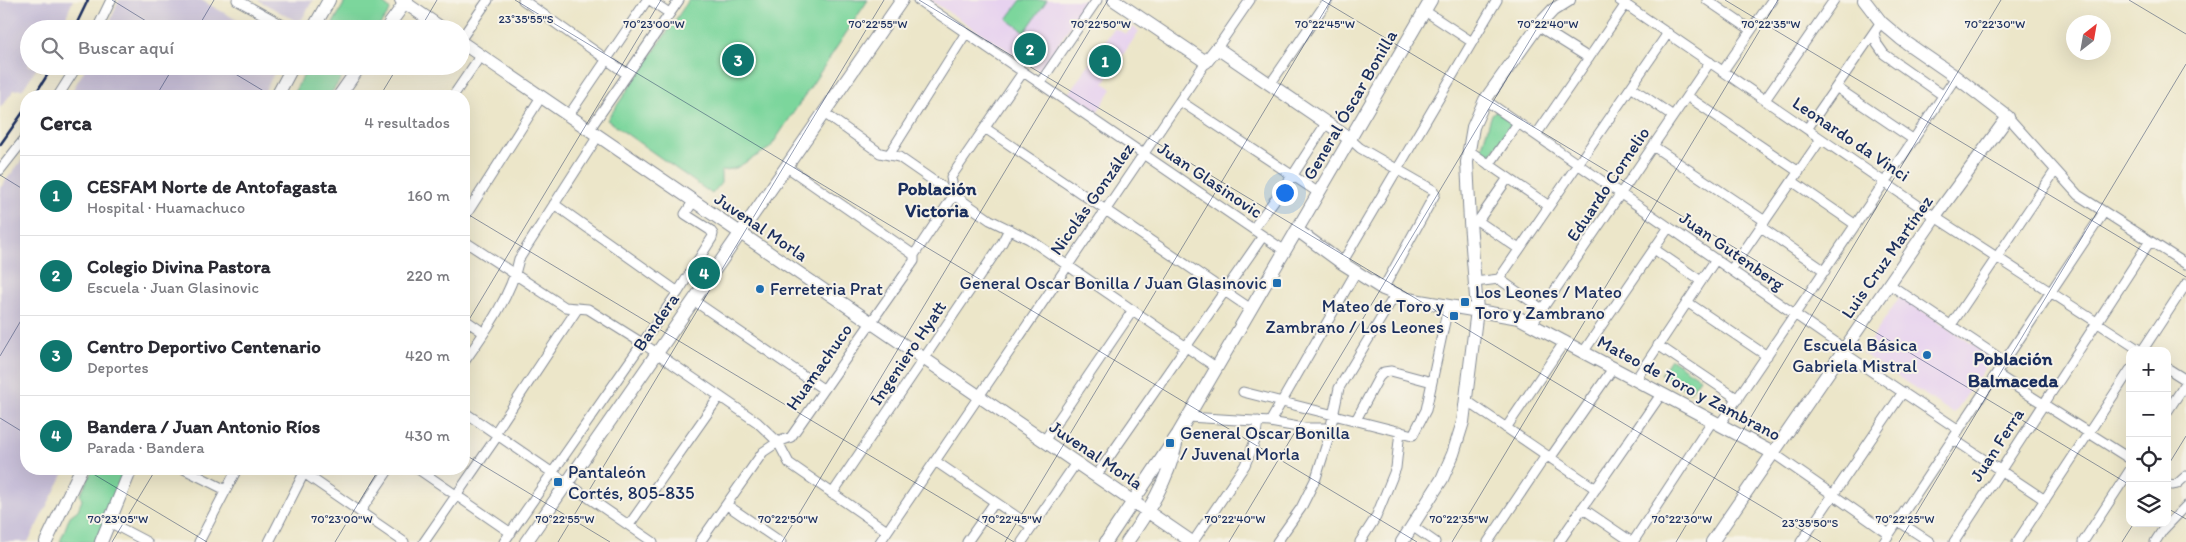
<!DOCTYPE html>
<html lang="es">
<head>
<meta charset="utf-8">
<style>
	body { margin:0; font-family:Itim,sans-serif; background:#f7f7f7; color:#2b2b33 }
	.controls { position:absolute; right:15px; bottom:15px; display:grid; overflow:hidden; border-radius:10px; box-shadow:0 5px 20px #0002 }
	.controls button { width:45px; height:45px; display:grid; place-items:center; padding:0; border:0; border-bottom:1px solid #e1e1e2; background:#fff; color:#2b2b33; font:25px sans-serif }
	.compass { position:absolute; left:2066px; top:15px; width:45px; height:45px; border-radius:50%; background:#fff; box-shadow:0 5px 20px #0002; rotate:31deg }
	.you { position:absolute; left:1284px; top:192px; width:18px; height:18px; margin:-12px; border:4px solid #fff; border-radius:50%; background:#1a73e8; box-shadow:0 0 0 8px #1a73e833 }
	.badge { display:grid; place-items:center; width:32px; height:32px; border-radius:50%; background:#0f766e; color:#fff; font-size:16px; font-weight:700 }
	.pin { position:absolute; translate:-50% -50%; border:2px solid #fff; box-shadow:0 1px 5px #0006 }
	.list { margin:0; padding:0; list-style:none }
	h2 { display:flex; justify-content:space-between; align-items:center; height:65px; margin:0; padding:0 20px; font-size:21px }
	h2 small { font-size:16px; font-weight:400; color:#7c7c81 }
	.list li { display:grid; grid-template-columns:32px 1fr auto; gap:15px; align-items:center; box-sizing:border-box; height:80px; padding:0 20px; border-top:1px solid #e1e1e2 }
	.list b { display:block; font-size:19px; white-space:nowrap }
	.list p { margin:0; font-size:16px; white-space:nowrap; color:#7c7c81 }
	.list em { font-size:16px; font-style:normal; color:#7c7c81 }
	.icon { flex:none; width:28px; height:28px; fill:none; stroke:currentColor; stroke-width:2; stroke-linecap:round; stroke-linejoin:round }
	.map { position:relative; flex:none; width:2186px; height:542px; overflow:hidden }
	.search { position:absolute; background:#fff; box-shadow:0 5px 20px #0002; left:20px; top:20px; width:450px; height:55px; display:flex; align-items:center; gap:12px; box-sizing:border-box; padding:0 18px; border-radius:28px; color:#7c7c81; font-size:19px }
	.panel { position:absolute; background:#fff; box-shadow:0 5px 20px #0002; left:20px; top:90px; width:450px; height:385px; border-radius:20px }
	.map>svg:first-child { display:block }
	.built { fill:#e7d2ef }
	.industrial { fill:#c8bfd8 }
	.green { fill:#7cd69c; stroke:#4c827d }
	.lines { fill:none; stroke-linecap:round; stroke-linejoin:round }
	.street-casing { stroke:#848a94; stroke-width:11 }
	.secondary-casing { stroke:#848a94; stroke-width:14 }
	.street { stroke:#fff; stroke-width:9 }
	.secondary { stroke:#fff; stroke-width:12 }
	.rail { stroke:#1b2f5e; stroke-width:2.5 }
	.ticks { fill:none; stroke:#1b2f5e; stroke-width:1; stroke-opacity:0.45 }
	.poi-dot { fill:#1f6fb2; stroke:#f7f3e8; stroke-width:2 }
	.labels { text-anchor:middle; stroke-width:4; stroke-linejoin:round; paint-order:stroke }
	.street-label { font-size:18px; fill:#1b2f5e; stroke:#f7f3e8 }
	.poi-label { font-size:18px; fill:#1b2f5e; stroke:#f7f3e8; text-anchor:start }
	.neighbourhood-label { font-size:19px; font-weight:bold; fill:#1b2f5e; stroke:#f7f3e8 }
	.ticks-label { font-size:12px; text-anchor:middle; fill:#1b2f5e; stroke:#f7f3e8; stroke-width:4; stroke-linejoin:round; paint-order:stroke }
</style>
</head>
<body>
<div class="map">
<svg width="2186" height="542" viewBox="0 0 2186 542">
	<rect width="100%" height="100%" fill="#f7f3e8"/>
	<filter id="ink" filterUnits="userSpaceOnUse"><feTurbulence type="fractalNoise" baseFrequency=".02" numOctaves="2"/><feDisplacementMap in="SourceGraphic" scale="10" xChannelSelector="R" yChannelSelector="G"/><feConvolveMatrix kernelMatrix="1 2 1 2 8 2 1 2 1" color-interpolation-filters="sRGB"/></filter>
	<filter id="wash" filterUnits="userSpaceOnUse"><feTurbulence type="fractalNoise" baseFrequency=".0096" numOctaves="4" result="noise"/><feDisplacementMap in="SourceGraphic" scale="20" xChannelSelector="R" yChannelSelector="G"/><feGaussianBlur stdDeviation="1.12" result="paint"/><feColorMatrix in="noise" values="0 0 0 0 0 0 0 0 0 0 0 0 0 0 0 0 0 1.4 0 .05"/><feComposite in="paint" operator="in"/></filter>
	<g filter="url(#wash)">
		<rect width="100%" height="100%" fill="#ece6c9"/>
		<!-- built -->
		<path class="built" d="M930,0H1088L1040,71Z
			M1133,27L1139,31L1104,83L1112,89L1094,117L1066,97L1114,28L1126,34Z
			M1900,296L1992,357L1954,414L1862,353Z"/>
		<!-- industrial -->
		<path class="industrial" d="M0,0H73L61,29H29V66H38L23,89L14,90L0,108Z
			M119,0H201L253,29H107Z
			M258,0H313L302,19L296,21Z
			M87,66H278L262,96H69Z
			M26,155V469H66L28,542H0V188Z"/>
		<!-- green -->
		<path class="green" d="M346,0H379L389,8L390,11L377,29H330Z
			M689,0H868L770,148L736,168L721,171V183L712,194L607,120Z
			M1021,0H1047L1025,32L1007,19Z
			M309,66H350L329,96H292Z
			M1496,111L1514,124L1491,154L1484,156L1480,153L1492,114Z
			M1671,359L1700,378L1690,392L1661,374Z
			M93,469H128L97,542H60L70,516L78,510L82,500L80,495Z"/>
	</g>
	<g filter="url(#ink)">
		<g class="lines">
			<defs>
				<path id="street" d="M237,0L290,29
					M523,0L627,74
					M650,0L669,13
					M918,0L1285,251
					M1619,0L1935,217L2141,351
					M1707,0L1751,30
					M1425,11L1472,42
					M1538,26L1589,58
					M97,29L111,0
					M1874,32L1877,44L1884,54L1944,96
					M461,39L488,0
					M1217,48L1250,0
					M1723,71L1772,0
					M1040,83L1097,0
					M1271,83L1328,0
					M1631,87L1673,116
					M1836,87L1914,140
					M58,96L77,66
					M453,96L481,55
					M1687,96L1799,172
					M1485,100L1835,342L1850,357L1959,430
					M1765,100L1834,0
					M1180,101L1319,193
					M824,113L880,153L899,157L990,220L1029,239L1217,368
					M569,115L647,0
					M2008,117L2078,195L2186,264
					M985,128L1251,309
					M1807,129L1881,22
					M589,130L679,0
					M1536,135L1626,4
					M1350,139L1360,148L1433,190L1435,194L1383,289
					M1653,146L1765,221
					M1468,150L1549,206
					M889,155L966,33
					M1489,165L1518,123
					M787,167L914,255
					M0,170L26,137
					M1792,181L1856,225
					M554,204L678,292
					M464,218L541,97
					M1478,221L1508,178
					M1470,222L1478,221L1519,249
					M1761,227L1825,271
					M1253,229L1293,175L1327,122
					M464,241L565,307L588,309L642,343L757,422L778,442L789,463L887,531
					M1654,249L1701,281
					M1342,263L1497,0
					M1731,270L1821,139
					M1499,279L1668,33
					M1475,282L1499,279L1542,309
					M1889,284L2004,361
					M693,300L823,389
					M1687,302L1767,356
					M464,319L484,333
					M1532,324L1710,62
					M1951,325L2055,171
					M1658,345L1738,399
					M1584,351L1669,227
					M2142,351L2186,284
					M464,362C486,331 511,296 519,259L598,136
					M2167,368L2186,380
					M1996,374L2130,459
					M1636,379L1716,259
					M1243,392L1413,435L1426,410L1448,307
					M1467,401L1596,489
					M464,412L653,542
					M2167,412L2186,383
					M1188,417L1270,422L1304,428H1330
					M1356,420L1379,377L1384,372L1391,371L1432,382
					M1270,422L1356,272
					M1720,424L1956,77
					M1506,428L1565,341
					M495,433L578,308
					M1953,439L2045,500
					M1044,441L1133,310
					M1773,453L1889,534
					M935,461L1032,527
					M184,469L226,490
					M298,469L404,542
					M418,469L511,533
					M1096,476L1263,236
					M2167,483L2172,485L2177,484L2186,476
					M832,494L1002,243L1009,229
					M727,505L781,542
					M1582,508L1632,542
					M360,512L389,469
					M1898,521L1930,542
					M109,522L147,542
					M629,525L719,397
					M1412,526L1435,542
					M199,542L237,469
					M269,542L306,469
					M424,542L498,435
					M504,542L678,292L712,238L713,234L710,230L685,214L693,202
					M700,542L763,452L778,442L791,437L914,261V255L954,195L951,177L1023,72
					M880,542L1206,62
					M967,542L995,502
					M1022,542L1076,463
					M1193,542L1245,465L1255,441L1258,421
					M1277,542L1301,508L1316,478L1328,440L1339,388L1395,295
					M1360,542L1376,517L1396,468L1400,431
					M1488,542L1543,460L1553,454L1614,367
					M1559,542L1662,393
					M1633,542L1713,420
					M1801,542L1903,392
					M1884,542L2104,212
					M1954,542L2150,241
					M2017,542L2130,370
					M2083,542L2130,470
					M2155,542L2162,531L2186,506"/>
				<path id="secondary" d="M401,0L443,29
					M1114,0L1206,62L1217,48L1350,139
					M313,29L329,0
					M386,29L407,0
					M461,42L1192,542
					M277,96L293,66
					M339,96L360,66
					M1297,230L1342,263L1383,289L1408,299L1519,318L1773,453
					M46,542L81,469
					M101,542L131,469
					M526,542L902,0
					M1106,542L1178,434L1431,0
					M1127,542C1148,512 1168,481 1176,444
					M1402,542L1442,479L1453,454L1463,422L1477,310L1470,222L1467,162L1473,127L1485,100L1538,26L1553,10L1569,0
					M1712,542L1935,217L2008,117L1956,77L1901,39L1881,22L1864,0"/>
			</defs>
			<!-- street casing -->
			<use href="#street" class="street-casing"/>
			<!-- secondary casing -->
			<use href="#secondary" class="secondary-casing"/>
			<!-- street -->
			<use href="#street" class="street"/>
			<!-- secondary -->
			<use href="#secondary" class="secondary"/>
			<!-- rail -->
			<path class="rail" d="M74,29L88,0
				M34,96L53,66
				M0,145L26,108"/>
		</g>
	</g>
	<!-- ticks -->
	<path class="ticks" d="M112,0L159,29M515,0L1417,542M919,0L1821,542M1322,0L2130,485M1725,0L2186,277M2129,0L2186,34M197,29L214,0M420,29L437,0M222,66L272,96M156,96L174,66M380,96L398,66M0,175L26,191M464,212L1014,542M464,328L661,0M0,356L26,312M0,418L26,434M464,454L610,542M2167,467L2186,436M85,469L207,542M2167,508L2186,519M112,542L156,469M335,542L379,469M558,542L884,0M782,542L1108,0M1005,542L1331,0M1229,542L1554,0M1452,542L1778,0M1676,542L2001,0M1899,542L2186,64M2122,542L2134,523"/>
	<!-- markers -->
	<g class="poi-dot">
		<rect x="1272" y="278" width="10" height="10" rx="2.5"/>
		<circle cx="760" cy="289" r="5"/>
		<rect x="1460" y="297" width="10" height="10" rx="2.5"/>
		<rect x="1449" y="311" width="10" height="10" rx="2.5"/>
		<circle cx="1927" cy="355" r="5"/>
		<rect x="1165" y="438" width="10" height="10" rx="2.5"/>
		<rect x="553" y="477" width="10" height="10" rx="2.5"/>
	</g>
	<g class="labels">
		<!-- street labels -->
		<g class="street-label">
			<text transform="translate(1350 105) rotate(-60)" y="6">General Óscar Bonilla</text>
			<text transform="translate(1851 139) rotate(34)" y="6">Leonardo da Vinci</text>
			<text transform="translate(1210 180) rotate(34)" y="6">Juan Glasinovic</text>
			<text transform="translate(1608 184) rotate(-56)" y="6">Eduardo Cornelio</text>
			<text transform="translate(1092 199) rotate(-55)" y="6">Nicolás González</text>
			<text transform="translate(761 227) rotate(34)" y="6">Juvenal Morla</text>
			<text transform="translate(1732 251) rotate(35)" y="6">Juan Gutenberg</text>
			<text transform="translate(1887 257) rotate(-55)" y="6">Luis Cruz Martínez</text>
			<text transform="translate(656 322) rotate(-55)" y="6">Bandera</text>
			<text transform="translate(908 353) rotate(-56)" y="6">Ingeniero Hyatt</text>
			<text transform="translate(819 367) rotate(-55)" y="6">Huamachuco</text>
			<text transform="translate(1689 388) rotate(28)" y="6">Mateo de Toro y Zambrano</text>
			<text transform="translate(1997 445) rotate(-57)" y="6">Juan Ferra</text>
			<text transform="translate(1096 455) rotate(34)" y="6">Juvenal Morla</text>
		</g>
		<!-- poi labels -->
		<g class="poi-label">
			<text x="1267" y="289" text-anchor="end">General Oscar Bonilla / Juan Glasinovic</text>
			<text x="770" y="295">Ferreteria Prat</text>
			<text x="1475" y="298">Los Leones / Mateo<tspan x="1475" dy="21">Toro y Zambrano</tspan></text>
			<text x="1444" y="312" text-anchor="end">Mateo de Toro y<tspan x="1444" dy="21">Zambrano / Los Leones</tspan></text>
			<text x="1917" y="351" text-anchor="end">Escuela Básica<tspan x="1917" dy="21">Gabriela Mistral</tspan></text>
			<text x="1180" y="439">General Oscar Bonilla<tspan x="1180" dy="21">/ Juvenal Morla</tspan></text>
			<text x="568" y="478">Pantaleón<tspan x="568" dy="21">Cortés, 805-835</tspan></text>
		</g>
		<!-- neighbourhood labels -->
		<g class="neighbourhood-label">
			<text x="937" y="195">Población<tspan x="937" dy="22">Victoria</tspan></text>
			<text x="2013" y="365">Población<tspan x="2013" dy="22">Balmaceda</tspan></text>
		</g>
	</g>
	<g class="ticks-label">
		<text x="526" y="23">23°35'55"S</text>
		<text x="654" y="28">70°23'00"W</text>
		<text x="878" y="28">70°22'55"W</text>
		<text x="1101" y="28">70°22'50"W</text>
		<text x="1325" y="28">70°22'45"W</text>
		<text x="1548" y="28">70°22'40"W</text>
		<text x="1771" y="28">70°22'35"W</text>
		<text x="1995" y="28">70°22'30"W</text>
		<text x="118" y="523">70°23'05"W</text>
		<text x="342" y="523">70°23'00"W</text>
		<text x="565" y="523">70°22'55"W</text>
		<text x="788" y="523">70°22'50"W</text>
		<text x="1012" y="523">70°22'45"W</text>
		<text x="1235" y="523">70°22'40"W</text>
		<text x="1459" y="523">70°22'35"W</text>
		<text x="1682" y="523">70°22'30"W</text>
		<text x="1905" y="523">70°22'25"W</text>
		<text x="1810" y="527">23°35'50"S</text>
	</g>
</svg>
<div class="controls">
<button>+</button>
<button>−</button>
<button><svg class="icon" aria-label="locate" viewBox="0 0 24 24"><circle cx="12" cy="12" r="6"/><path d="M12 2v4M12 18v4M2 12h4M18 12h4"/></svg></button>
<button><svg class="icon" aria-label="layers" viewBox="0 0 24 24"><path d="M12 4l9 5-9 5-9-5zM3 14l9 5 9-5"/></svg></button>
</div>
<svg class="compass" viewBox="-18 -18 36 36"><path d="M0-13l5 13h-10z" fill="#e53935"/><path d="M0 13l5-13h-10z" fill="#7c7c81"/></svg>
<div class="you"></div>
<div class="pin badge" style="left:1105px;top:61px">1</div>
<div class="pin badge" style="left:1030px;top:49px">2</div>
<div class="pin badge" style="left:738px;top:60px">3</div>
<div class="pin badge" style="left:704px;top:273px">4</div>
<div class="search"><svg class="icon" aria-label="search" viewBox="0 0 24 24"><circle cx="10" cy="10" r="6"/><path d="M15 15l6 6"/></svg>Buscar aquí</div>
<section class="panel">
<h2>Cerca<small>4 resultados</small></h2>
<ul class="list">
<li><span class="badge">1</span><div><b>CESFAM Norte de Antofagasta</b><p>Hospital · Huamachuco</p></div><em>160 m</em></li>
<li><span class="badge">2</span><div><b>Colegio Divina Pastora</b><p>Escuela · Juan Glasinovic</p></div><em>220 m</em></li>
<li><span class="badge">3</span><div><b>Centro Deportivo Centenario</b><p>Deportes</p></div><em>420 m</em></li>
<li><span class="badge">4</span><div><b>Bandera / Juan Antonio Ríos</b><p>Parada · Bandera</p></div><em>430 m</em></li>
</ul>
</section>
</div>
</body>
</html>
